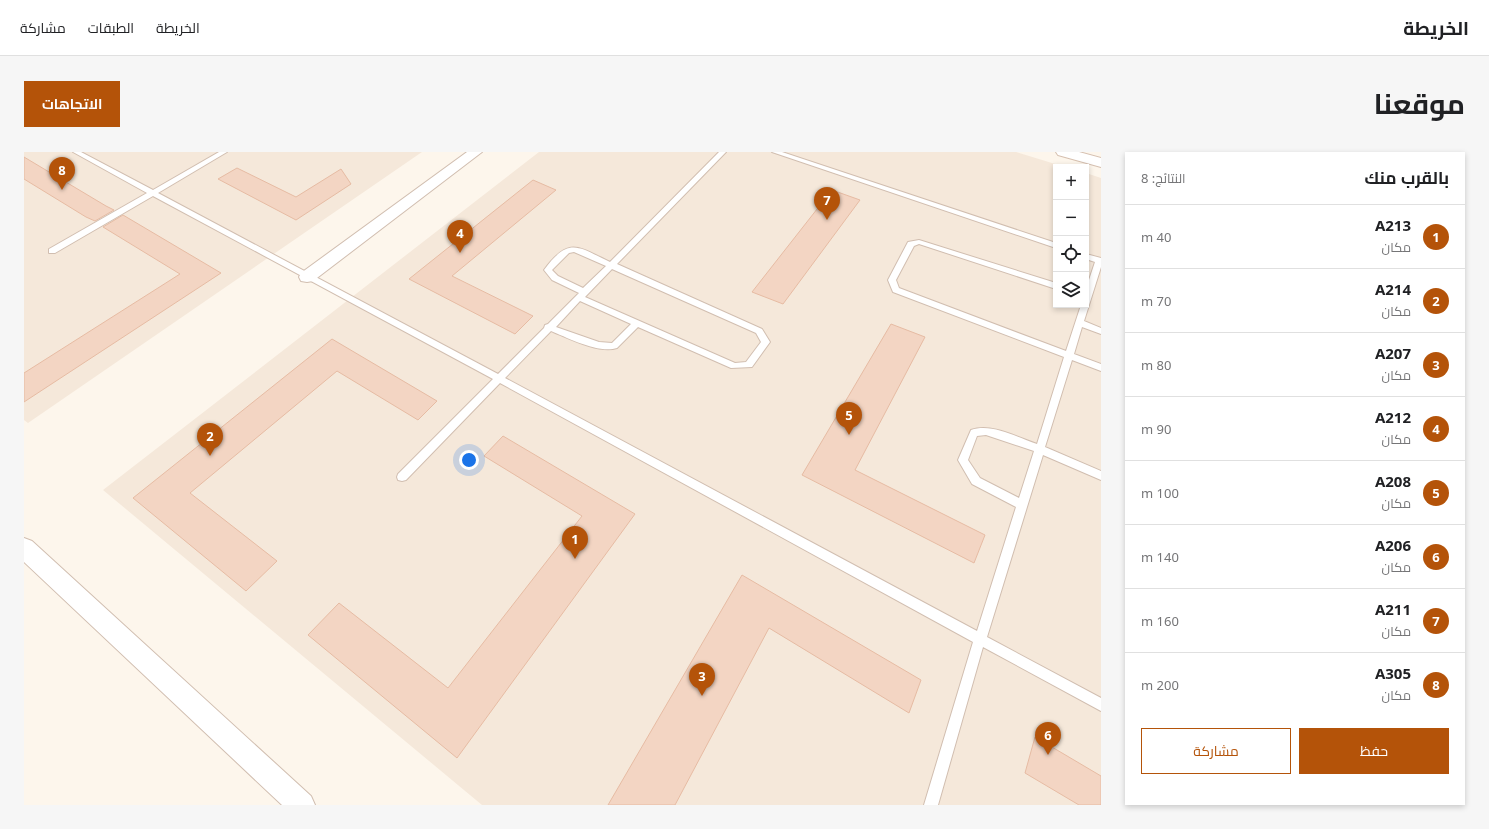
<!DOCTYPE html>
<html lang="ar">
<head>
<meta charset="utf-8">
<style>
	body { margin:0; font-family:"Noto Sans",Cairo,sans-serif; background:#f6f6f6; color:#202124; direction:rtl }
	.controls { position:absolute; right:12px; top:12px; display:grid; overflow:hidden; border-radius:0px; box-shadow:0 2px 6px #0003 }
	.controls button { width:36px; height:36px; display:grid; place-items:center; padding:0; border:0; border-bottom:1px solid #e0e0e0; background:#fff; color:#202124; font:20px sans-serif }
	.you { position:absolute; left:445px; top:308px; width:14px; height:14px; margin:-10px; border:3px solid #fff; border-radius:50%; background:#1a73e8; box-shadow:0 0 0 6px #1a73e833 }
	.badge { display:grid; place-items:center; width:26px; height:26px; border-radius:50%; background:#b45309; color:#fff; font-size:13px; font-weight:700 }
	.pin { position:absolute; translate:-50% -33px; filter:drop-shadow(0 1px 2px #0008) }
	.pin::after { content:''; position:absolute; top:21px; width:14px; height:12px; background:inherit; clip-path:polygon(0 0,100% 0,50% 100%) }
	.list { margin:0; padding:0; list-style:none }
	h2 { display:flex; justify-content:space-between; align-items:center; height:52px; margin:0; padding:0 16px; font-size:17px }
	h2 small { font-size:13px; font-weight:400; color:#757577 }
	.list li { display:grid; grid-template-columns:26px 1fr auto; gap:12px; align-items:center; box-sizing:border-box; height:64px; padding:0 16px; border-top:1px solid #e0e0e0 }
	.list b { display:block; font-size:15px; white-space:nowrap }
	.list p { margin:0; font-size:13px; white-space:nowrap; color:#757577 }
	.list em { font-size:13px; font-style:normal; color:#757577 }
	.actions { display:flex; gap:8px; padding:12px 16px }
	.actions a { flex:1; padding:9px 0; border:1px solid #b45309; border-radius:0px; text-align:center; font-size:14px; color:#b45309 }
	.actions .main { background:#b45309; color:#fff }
	.icon { flex:none; width:22px; height:22px; fill:none; stroke:currentColor; stroke-width:2; stroke-linecap:round; stroke-linejoin:round }
	.map { position:relative; flex:none; width:1077px; height:653px; overflow:hidden; direction:ltr; border-radius:0px }
	header { display:flex; align-items:center; gap:24px; box-sizing:border-box; height:56px; padding:0 20px; background:#fff; border-bottom:1px solid #e0e0e0 }
	header strong { font-size:19px }
	nav { display:flex; gap:22px; margin-inline-start:auto; font-size:14px }
	.intro { display:flex; align-items:center; justify-content:space-between; box-sizing:border-box; height:96px; padding:0 24px }
	h1 { margin:0; font-size:28px }
	.button { padding:10px 18px; border-radius:0px; background:#b45309; color:#fff; font-size:14px; font-weight:700 }
	main { display:flex; gap:24px; padding:0 24px }
	aside { flex:1; background:#fff; border-radius:0px; box-shadow:0 2px 6px #0003 }
	.map>svg:first-child { display:block }
	.residential { fill:#f5e8da }
	.building { fill:#f3d5c3; stroke:#e6bba3 }
	.lines { fill:none; stroke-linecap:round; stroke-linejoin:round }
	.lane-casing { stroke:#d1beb0; stroke-width:2 }
	.street-casing { stroke:#d1beb0; stroke-width:2 }
	.secondary-casing { stroke:#d6c0b0; stroke-width:2 }
	.lane { fill:#fff; fill-rule:evenodd }
	.street { fill:#fff; fill-rule:evenodd }
	.secondary { fill:#fff; fill-rule:evenodd }
</style>
</head>
<body>
<header>
<strong>الخريطة</strong>
<nav><a>الخريطة</a><a>الطبقات</a><a>مشاركة</a></nav>
</header>
<div class="intro"><h1>موقعنا</h1><a class="button">الاتجاهات</a></div>
<main>
<aside>
<h2>بالقرب منك<small>النتائج: 8</small></h2>
<ul class="list">
<li><span class="badge">1</span><div><b>A213</b><p>مكان</p></div><em>40 m</em></li>
<li><span class="badge">2</span><div><b>A214</b><p>مكان</p></div><em>70 m</em></li>
<li><span class="badge">3</span><div><b>A207</b><p>مكان</p></div><em>80 m</em></li>
<li><span class="badge">4</span><div><b>A212</b><p>مكان</p></div><em>90 m</em></li>
<li><span class="badge">5</span><div><b>A208</b><p>مكان</p></div><em>100 m</em></li>
<li><span class="badge">6</span><div><b>A206</b><p>مكان</p></div><em>140 m</em></li>
<li><span class="badge">7</span><div><b>A211</b><p>مكان</p></div><em>160 m</em></li>
<li><span class="badge">8</span><div><b>A305</b><p>مكان</p></div><em>200 m</em></li>
</ul>
<div class="actions"><a class="main">حفظ</a><a>مشاركة</a></div>
</aside>
<div class="map">
<svg width="1077" height="653" viewBox="0 0 1077 653">
	<rect width="100%" height="100%" fill="#fdf6ec"/>
	<!-- residential -->
	<path class="residential" d="M0,0H398L4,271L0,268Z
		M515,0H992L1041,15H1032V153H1062V21L1077,26V653H458L79,338Z"/>
	<!-- building -->
	<path class="building" d="M0,5L82,54L90,58L71,69L62,65L0,27Z
		M213,16L272,45L317,17L327,32L272,68L194,27Z
		M509,28L532,38L428,124L509,164L491,182L385,127Z
		M808,38L836,48L759,152L728,140Z
		M99,63L197,121L0,250V221L156,122L79,75Z
		M867,172L901,185L831,318L961,383L950,411L778,323Z
		M308,187L413,249L394,268L313,219L166,341L253,409L222,439L109,346Z
		M479,284L611,362L433,606L284,483L315,451L424,536L558,364L460,304Z
		M718,423L897,528L885,561L745,476L651,653H584Z
		M1011,585L1077,624V653H1055L1001,621Z"/>
	<g class="lines">
		<defs>
			<path id="lane" d="M49,0H57L129,38L195,0H203L134,41L474,222L520,176L521,173L524,172L555,141L528,128L520,118C545,84 554,95 586,110L695,0H702L593,112L738,177L746,190L728,215L707,216L614,175L593,196C575,202 544,186 527,179L481,226L953,479L992,355L948,332L934,308L947,278C968,271 992,285 1013,292L1040,205L869,140L864,128L884,90L895,88L1032,131V137L895,92L890,94L872,128L875,136L1042,199L1057,153H1062V137L1071,110L1062,107V102L1077,106V115L1060,169L1077,176V182L1058,175L1050,202L1077,212V219L1048,208L1021,295L1077,319V328L1019,303L963,485L1077,546V559L959,495L914,653H900L949,490L476,231L382,328L378,329L374,328L373,325L374,322L469,227L129,44L31,101H25V97L123,41ZM550,100L582,114L559,136L534,124L528,118L545,101ZM588,117L732,181L737,190L722,210L711,211L561,145ZM556,149L607,172L588,191L575,190L532,175ZM962,283L1010,299L995,346L956,326L944,308L953,284Z
				M748,0H758L1032,91V96Z"/>
			<path id="street" d="M443,0H458L289,129L283,130L277,129L275,125L277,121Z
				M0,386L8,389L287,644L291,653H258L0,410Z"/>
			<path id="secondary" d="M1032,0H1055L1077,6V15L1034,3Z"/>
		</defs>
		<!-- lane casing -->
		<use href="#lane" class="lane-casing"/>
		<!-- street casing -->
		<use href="#street" class="street-casing"/>
		<!-- secondary casing -->
		<use href="#secondary" class="secondary-casing"/>
		<!-- lane -->
		<use href="#lane" class="lane"/>
		<!-- street -->
		<use href="#street" class="street"/>
		<!-- secondary -->
		<use href="#secondary" class="secondary"/>
	</g>
</svg>
<div class="controls">
<button>+</button>
<button>−</button>
<button><svg class="icon" aria-label="locate" viewBox="0 0 24 24"><circle cx="12" cy="12" r="6"/><path d="M12 2v4M12 18v4M2 12h4M18 12h4"/></svg></button>
<button><svg class="icon" aria-label="layers" viewBox="0 0 24 24"><path d="M12 4l9 5-9 5-9-5zM3 14l9 5 9-5"/></svg></button>
</div>
<div class="you"></div>
<div class="pin badge" style="left:551px;top:407px">1</div>
<div class="pin badge" style="left:186px;top:304px">2</div>
<div class="pin badge" style="left:678px;top:544px">3</div>
<div class="pin badge" style="left:436px;top:101px">4</div>
<div class="pin badge" style="left:825px;top:283px">5</div>
<div class="pin badge" style="left:1024px;top:603px">6</div>
<div class="pin badge" style="left:803px;top:68px">7</div>
<div class="pin badge" style="left:38px;top:38px">8</div>
</div>
</main>
</body>
</html>
